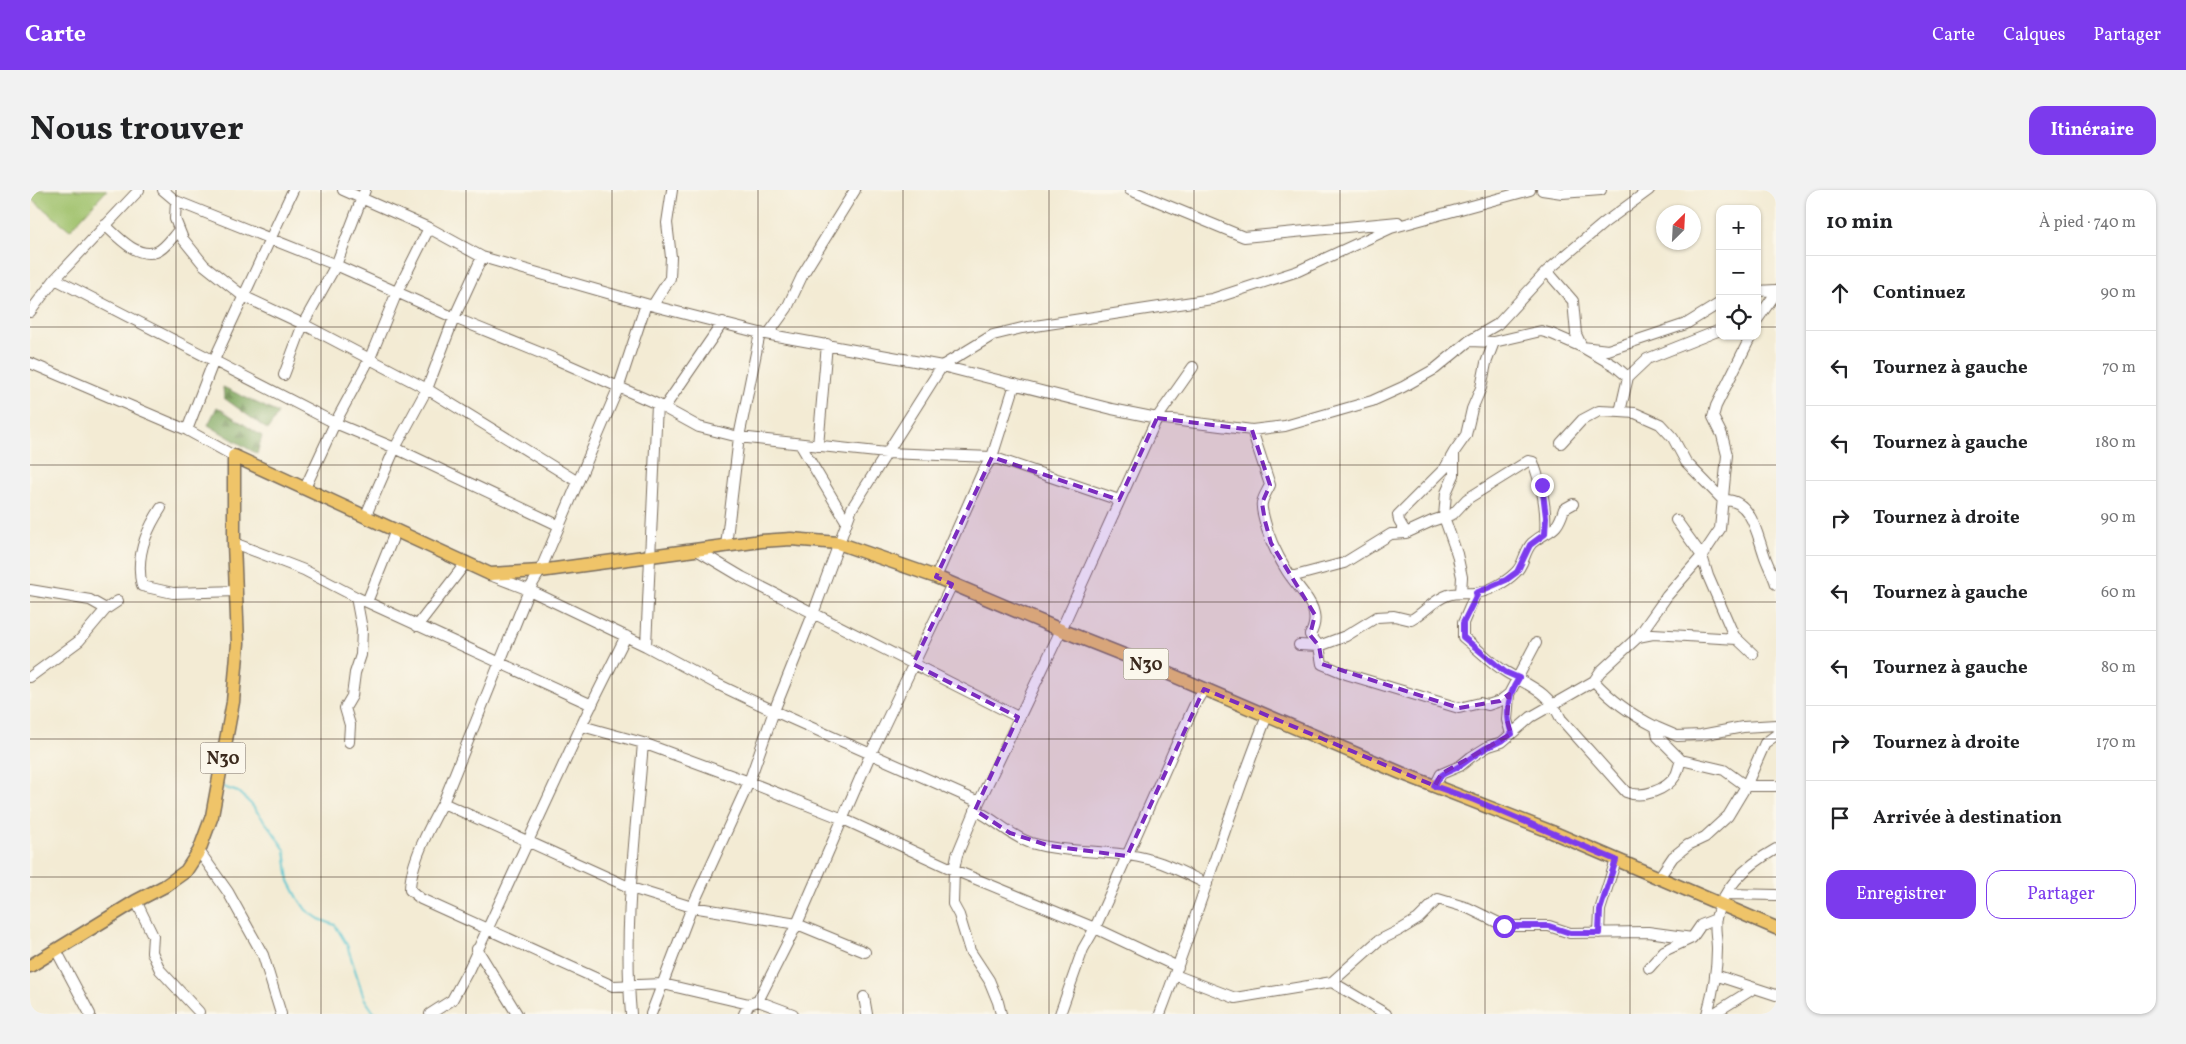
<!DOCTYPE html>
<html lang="fr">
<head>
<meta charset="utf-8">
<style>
	body { margin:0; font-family:Vollkorn,serif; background:#f2f2f2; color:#202124 }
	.controls { position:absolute; right:15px; top:15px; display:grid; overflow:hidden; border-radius:10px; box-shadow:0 1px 4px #0004 }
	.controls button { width:45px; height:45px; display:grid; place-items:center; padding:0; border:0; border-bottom:1px solid #e0e0e0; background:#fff; color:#202124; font:25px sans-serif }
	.compass { position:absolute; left:1626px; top:15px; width:45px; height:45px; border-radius:50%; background:#fff; box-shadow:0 1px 4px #0004; rotate:24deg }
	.stop { position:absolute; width:15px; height:15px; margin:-11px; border:4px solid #7c3aed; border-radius:50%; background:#fff }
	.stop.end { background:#7c3aed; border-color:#fff; box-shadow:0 1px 5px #0008 }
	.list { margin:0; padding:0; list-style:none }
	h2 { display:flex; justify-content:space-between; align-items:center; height:65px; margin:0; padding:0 20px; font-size:21px }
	h2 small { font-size:16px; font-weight:400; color:#757577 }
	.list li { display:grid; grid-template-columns:32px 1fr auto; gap:15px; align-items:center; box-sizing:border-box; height:75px; padding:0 20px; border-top:1px solid #e0e0e0 }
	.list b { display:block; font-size:19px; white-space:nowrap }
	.list em { font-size:16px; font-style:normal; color:#757577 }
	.actions { display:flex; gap:10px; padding:15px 20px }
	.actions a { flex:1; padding:11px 0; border:1px solid #7c3aed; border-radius:15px; text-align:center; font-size:18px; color:#7c3aed }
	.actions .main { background:#7c3aed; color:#fff }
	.icon { flex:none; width:28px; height:28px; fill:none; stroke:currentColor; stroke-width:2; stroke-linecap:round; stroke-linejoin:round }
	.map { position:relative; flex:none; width:1746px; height:824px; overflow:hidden; border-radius:15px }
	header { display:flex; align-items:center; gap:30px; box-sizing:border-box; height:70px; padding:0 25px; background:#7c3aed; color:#fff }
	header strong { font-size:24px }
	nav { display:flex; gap:28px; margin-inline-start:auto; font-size:18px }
	.intro { display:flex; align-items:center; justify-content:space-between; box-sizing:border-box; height:120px; padding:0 30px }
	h1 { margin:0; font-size:35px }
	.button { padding:12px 22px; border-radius:15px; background:#7c3aed; color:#fff; font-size:18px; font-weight:700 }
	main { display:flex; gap:30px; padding:0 30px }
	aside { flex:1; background:#fff; border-radius:15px; box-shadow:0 1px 4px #0004 }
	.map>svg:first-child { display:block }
	.forest { fill:url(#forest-firs); stroke:#5d683e }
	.pitch { fill:#9fc16a; stroke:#6d7644 }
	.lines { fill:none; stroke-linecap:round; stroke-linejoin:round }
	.stream { stroke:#5ac6d1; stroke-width:2 }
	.minor-casing { stroke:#7b6e5e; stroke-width:12 }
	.major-casing { stroke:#7b6e5e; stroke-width:15 }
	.minor { stroke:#fff; stroke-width:10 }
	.major { stroke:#efc469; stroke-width:12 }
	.route { stroke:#7c3aed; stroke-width:6 }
	.marked { fill:#7b2cbf; fill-opacity:0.2; stroke:#7b2cbf; stroke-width:4; stroke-dasharray:10 6; stroke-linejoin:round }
	.grid { fill:none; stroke:#3b2a1e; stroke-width:1; stroke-opacity:0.55 }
	.labels { text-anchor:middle; stroke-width:4; stroke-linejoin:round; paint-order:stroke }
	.shield { fill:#fbf7ec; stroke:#75685c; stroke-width:1 }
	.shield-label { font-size:18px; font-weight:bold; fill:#3b2a1e }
</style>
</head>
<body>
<header>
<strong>Carte</strong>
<nav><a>Carte</a><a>Calques</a><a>Partager</a></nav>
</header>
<div class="intro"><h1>Nous trouver</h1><a class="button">Itinéraire</a></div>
<main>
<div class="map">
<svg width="1746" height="824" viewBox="0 0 1746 824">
	<defs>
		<pattern id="forest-firs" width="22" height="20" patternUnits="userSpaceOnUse" patternTransform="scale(1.25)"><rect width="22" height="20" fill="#7fa75e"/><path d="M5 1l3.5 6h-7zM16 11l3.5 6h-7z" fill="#69884d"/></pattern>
	</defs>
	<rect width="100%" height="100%" fill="#fbf7ec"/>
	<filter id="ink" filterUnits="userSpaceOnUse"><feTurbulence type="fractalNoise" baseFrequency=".02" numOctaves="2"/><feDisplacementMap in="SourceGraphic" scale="10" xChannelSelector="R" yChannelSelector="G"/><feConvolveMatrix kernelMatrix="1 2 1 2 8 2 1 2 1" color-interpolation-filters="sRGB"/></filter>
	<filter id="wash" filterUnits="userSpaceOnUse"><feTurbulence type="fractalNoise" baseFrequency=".0096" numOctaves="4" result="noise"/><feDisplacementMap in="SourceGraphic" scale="20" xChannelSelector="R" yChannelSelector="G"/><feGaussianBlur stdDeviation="1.12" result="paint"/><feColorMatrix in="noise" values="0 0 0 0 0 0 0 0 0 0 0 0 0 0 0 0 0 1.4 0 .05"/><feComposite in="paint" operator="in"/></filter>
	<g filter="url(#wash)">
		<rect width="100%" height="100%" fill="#f3ebd4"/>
		<!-- forest -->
		<path class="forest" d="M193,197L248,223L238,240L194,208Z
			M187,217L232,246L227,264L178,235Z"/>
		<!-- pitch -->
		<path class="pitch" d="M0,0H77L40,40L0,8Z"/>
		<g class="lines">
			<!-- stream -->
			<path class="stream" d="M193,597L208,602L221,614L243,642L255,660L259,691L268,708L276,720L289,729L305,735L317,755L334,808L345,824"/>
		</g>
	</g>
	<g filter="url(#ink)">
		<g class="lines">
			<defs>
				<path id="minor" d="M133,0L146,11L306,75L427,129L523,168L627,214L669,237L709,247L856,263L962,267L1089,310
					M313,0L399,38L452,67L616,114L730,143L912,176L1082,219L1127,228L1222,240L1255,236L1342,211L1373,197L1405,179L1439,151L1468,134L1517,81L1574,33L1619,0
					M1100,0L1214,47L1368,32
					M1512,0L1532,3L1571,0
					M146,11L145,29L153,49L174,75L213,106L273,134L397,199L548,292
					M75,35C88,47 106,68 126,62C135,59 143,46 149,40
					M1517,81L1543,111L1546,144L1552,157L1585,176L1598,187L1590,222L1569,221L1552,230L1531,253
					M25,89L305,233L365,258L528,335
					M1727,101L1746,100
					M616,114L589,196L510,381L499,400L413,613C400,636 380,673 380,700L391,709L583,796L633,794L719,814
					M623,115L640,88L641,67L637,33L642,0
					M0,122L25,89L109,0
					M1727,130L1746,103
					M739,143L757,118L773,84L825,0
					M1439,151L1464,152L1511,141L1522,144L1552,157L1578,160L1656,134L1690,113
					M0,173L157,240L204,266
					M254,185L273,134L306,75L335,0
					M1598,187L1617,169L1690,140
					M634,218L693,132
					M1590,222L1605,223L1630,234L1643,248L1656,272L1693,310C1721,308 1727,344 1734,364C1737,374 1743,384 1746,394
					M157,240L184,170L263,0
					M1222,240L1240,295C1238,300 1233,307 1232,313C1231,317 1233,324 1234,328C1238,347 1247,365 1257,381C1270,402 1295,419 1280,445L1289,456L1292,474L1316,484L1429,518L1450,513L1458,515L1470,511L1479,504
					M770,254L816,331
					M788,256L797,154
					M275,298L305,233L340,168L367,102L399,38
					M131,318C115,342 105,368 112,396L143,403L207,401
					M336,325L365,258L397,199L424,128L452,67
					M1646,330L1672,366L1678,386L1704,446L1723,464
					M1376,343L1369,331L1368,325L1415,278L1424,262
					M204,353L274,380L326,407L562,515
					M696,356L709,247L730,143
					M665,359L712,387L988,527
					M460,385L499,400L616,456L685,493L744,521L949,612
					M906,387L952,283L962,267L985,194
					M1261,387L1314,373L1361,344L1376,343L1402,331L1423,324L1437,309L1498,271L1503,272C1512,297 1517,318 1515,344
					M0,400L60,410L76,419
					M1431,402L1432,387L1427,364L1414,327L1416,303L1424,285V262L1436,245L1442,219L1451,198L1456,173L1464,152
					M1446,403L1433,433V447C1447,458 1461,473 1476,482C1501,497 1518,501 1531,529L1596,602C1612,609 1637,600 1646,585C1648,581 1649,575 1651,570
					M337,412L366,340
					M387,436L435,374
					M1608,447L1623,444L1707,449
					M1269,455L1289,456L1316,446L1347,427L1364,426L1381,430C1394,423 1403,410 1418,405C1427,402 1435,404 1445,403C1458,402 1476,392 1485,383C1494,376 1494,361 1502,353C1520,338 1526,345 1534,319L1543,314
					M616,456L627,214
					M0,487L49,451L76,419L88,411
					M1564,491C1582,511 1602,525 1626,537L1628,547L1651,570L1694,580L1716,596H1746
					M552,536L613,553L719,592L813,629L924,680L1065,738L1148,777
					M1626,537L1647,546L1671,545L1713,537L1746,535
					M1481,544L1477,530L1479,504L1506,453
					M319,552L320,535L315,518L322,506L325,483L331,465L332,439L326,407
					M1405,596L1411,584L1430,576L1441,567L1459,556L1472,552L1501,527L1564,491L1570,482L1608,447L1637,406L1672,366L1690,339L1697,265L1692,245L1683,227L1686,216L1721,146
					M413,613L601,698L662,717L767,734L835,762
					M945,620C965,629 980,646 1001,653C1039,664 1080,659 1118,669C1139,674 1158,685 1177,694
					M169,661L198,702L233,765L251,824
					M1628,689L1643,667L1658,655L1675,647L1698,626L1716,596L1735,553L1746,545
					M1697,704L1746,705
					M106,711L123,746L122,762L130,780L169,822
					M1569,743L1570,720L1586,670
					M447,759L487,824
					M26,760L60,824
					M1619,778L1634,761L1662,748L1671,735L1686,729
					M1145,785L1205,808L1302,792L1348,751L1370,740L1388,729L1408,709L1438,718L1475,736H1519L1540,743L1618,742L1662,748
					M1685,785L1746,805
					M1302,792L1356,824
					M834,807L837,824
					M728,811L763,824
					M400,824L422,810L439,779L555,528L596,446
					M601,824C593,734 606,642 613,553
					M621,824L662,717L719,592L744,521L783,424L822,318L912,176L963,145L992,138L1182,109L1268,81L1361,38L1500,0
					M714,824L719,814L728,811L767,734L841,563L922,394
					M971,824L968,812L959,790L940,761L929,725L923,714L924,680L927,665L949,612L1031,440L1127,228L1163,177
					M1030,824L1053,759L1065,738L1148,551L1165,514L1174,499
					M1130,824C1168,725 1198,624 1237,526
					M1677,824C1683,803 1687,780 1687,759C1687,749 1684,737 1686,728C1693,696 1719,674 1746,659
					M1683,824L1723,799"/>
				<path id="major" d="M0,776L106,711L135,696L156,681L169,661L182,626L203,512L208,453L204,353V266L460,384L510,381L731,351L761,349L808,353L906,387L1031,440L1109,471L1371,583L1522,642L1746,738"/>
			</defs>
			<!-- minor casing -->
			<use href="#minor" class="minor-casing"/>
			<!-- major casing -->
			<use href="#major" class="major-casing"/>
			<!-- minor -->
			<use href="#minor" class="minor"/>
			<!-- major -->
			<use href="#major" class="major"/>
		</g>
	</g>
	<g class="lines" filter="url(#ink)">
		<!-- route -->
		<path class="route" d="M1474,736H1519L1540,743H1569L1570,720L1586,670L1444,610L1404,596C1414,578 1417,585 1431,575C1440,569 1448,562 1458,557C1467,553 1473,551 1482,544C1475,524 1477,506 1489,488L1475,482L1433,447V433L1447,405L1446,403L1476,390L1487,382L1500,355L1515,344L1516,327L1512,295"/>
	</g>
	<!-- marked area -->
	<path class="marked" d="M1127,228L1222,240L1240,295L1232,313L1235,331L1241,353L1285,425L1280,445L1289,456L1292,474L1429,518L1470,511L1479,504L1477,530L1481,544L1411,584L1405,596L1174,499L1097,666L1020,656L980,643L945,620L988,527L883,474L922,394L906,387L962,267L1089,310Z"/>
	<!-- grid -->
	<path class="grid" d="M146,0V824M291,0V824M436,0V824M582,0V824M728,0V824M873,0V824M1019,0V824M1164,0V824M1310,0V824M1455,0V824M1600,0V824M0,137H1690M1727,137H1746M0,275H1746M0,412H1746M0,549H1746M0,687H1746"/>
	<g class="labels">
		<!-- shield labels -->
		<g class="shield">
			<rect x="1093.5" y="458.5" width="45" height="31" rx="4"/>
			<rect x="170.5" y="552.5" width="45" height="31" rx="4"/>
		</g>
		<g class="shield-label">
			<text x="1116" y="480">N30</text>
			<text x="193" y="574">N30</text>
		</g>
	</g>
</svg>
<div class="controls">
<button>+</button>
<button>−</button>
<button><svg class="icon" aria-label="locate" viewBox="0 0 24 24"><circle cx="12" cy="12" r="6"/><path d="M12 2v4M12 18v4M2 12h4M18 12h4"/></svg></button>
</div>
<svg class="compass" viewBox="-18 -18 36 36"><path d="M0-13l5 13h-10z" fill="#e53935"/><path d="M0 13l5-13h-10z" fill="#757577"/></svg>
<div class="stop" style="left:1474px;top:736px"></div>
<div class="stop end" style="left:1512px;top:295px"></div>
</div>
<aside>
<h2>10 min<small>À pied · 740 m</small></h2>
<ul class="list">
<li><svg class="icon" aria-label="ahead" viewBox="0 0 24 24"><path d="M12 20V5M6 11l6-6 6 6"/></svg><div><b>Continuez</b></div><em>90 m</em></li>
<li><svg class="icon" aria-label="left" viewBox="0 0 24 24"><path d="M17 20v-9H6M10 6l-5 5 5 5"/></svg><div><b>Tournez à gauche</b></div><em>70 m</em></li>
<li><svg class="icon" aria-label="left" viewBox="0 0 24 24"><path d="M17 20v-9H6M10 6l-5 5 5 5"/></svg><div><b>Tournez à gauche</b></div><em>180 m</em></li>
<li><svg class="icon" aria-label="right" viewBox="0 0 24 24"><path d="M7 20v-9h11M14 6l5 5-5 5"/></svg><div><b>Tournez à droite</b></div><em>90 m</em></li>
<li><svg class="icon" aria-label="left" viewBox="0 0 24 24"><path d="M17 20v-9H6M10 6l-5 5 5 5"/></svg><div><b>Tournez à gauche</b></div><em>60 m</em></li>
<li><svg class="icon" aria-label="left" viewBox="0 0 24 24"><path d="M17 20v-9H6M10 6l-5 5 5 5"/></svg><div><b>Tournez à gauche</b></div><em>80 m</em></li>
<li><svg class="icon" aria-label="right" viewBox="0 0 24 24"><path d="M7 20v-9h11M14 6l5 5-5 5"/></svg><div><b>Tournez à droite</b></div><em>170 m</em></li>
<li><svg class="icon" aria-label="arrive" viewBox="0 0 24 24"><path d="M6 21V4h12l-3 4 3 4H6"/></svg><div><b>Arrivée à destination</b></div></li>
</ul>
<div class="actions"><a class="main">Enregistrer</a><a>Partager</a></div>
</aside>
</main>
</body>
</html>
